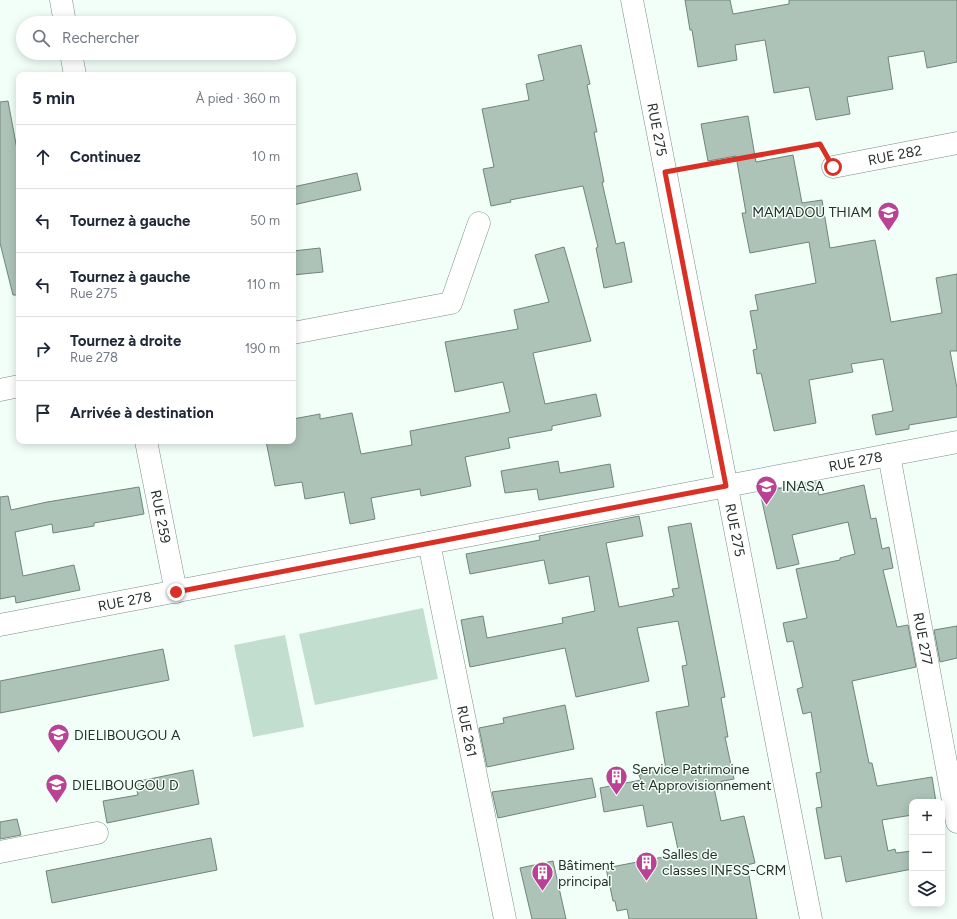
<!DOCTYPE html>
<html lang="fr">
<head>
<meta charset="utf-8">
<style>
	body { margin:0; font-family:Figtree,sans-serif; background:#f2f2f3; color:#1f2937 }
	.controls { position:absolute; right:12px; bottom:12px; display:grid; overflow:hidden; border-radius:8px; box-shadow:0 2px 10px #0003 }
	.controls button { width:36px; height:36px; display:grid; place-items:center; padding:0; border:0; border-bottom:1px solid #e0e1e3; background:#fff; color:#1f2937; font:20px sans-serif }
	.stop { position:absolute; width:12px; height:12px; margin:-9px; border:3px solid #d93025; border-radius:50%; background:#fff }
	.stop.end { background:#d93025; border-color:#fff; box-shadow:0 1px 4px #0008 }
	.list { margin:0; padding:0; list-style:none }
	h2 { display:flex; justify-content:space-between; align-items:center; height:52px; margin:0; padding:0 16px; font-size:17px }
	h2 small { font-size:13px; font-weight:400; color:#747a83 }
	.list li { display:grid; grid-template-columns:26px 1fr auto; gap:12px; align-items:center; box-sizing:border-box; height:64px; padding:0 16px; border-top:1px solid #e0e1e3 }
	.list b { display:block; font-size:15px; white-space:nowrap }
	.list p { margin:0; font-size:13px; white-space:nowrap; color:#747a83 }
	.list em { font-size:13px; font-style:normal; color:#747a83 }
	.icon { flex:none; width:22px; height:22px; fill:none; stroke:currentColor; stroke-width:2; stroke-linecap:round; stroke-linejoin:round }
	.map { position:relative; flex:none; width:957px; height:919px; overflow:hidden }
	.search { position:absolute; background:#fff; box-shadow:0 2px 10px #0003; left:16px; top:16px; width:280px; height:44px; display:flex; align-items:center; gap:10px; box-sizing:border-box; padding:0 14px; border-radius:22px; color:#747a83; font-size:15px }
	.panel { position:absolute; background:#fff; box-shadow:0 2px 10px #0003; left:16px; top:72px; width:280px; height:372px; border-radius:8px }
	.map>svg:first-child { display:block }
	.green { fill:#c2decf }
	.building { fill:#adc3b8; stroke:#70857a }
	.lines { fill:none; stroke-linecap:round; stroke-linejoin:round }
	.minor-casing { stroke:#7a8e83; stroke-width:23 }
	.path { stroke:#adb9b3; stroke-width:2.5; stroke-dasharray:2 3; stroke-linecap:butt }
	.minor { stroke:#fff; stroke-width:22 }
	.route { stroke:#d93025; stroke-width:5 }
	.labels { text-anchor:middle; stroke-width:3; stroke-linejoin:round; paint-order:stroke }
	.street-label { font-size:14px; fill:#272f2b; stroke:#f1fff8 }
	.poi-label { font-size:14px; fill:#272f2b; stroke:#f1fff8; text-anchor:start }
</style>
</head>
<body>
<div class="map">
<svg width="957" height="919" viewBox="0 0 957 919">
	<rect width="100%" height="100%" fill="#f1fff8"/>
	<!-- green -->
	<path class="green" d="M423,608L438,679L315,705L299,634Z
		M285,635L304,727L253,737L234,645Z"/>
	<!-- building -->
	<path class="building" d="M685,0H730L733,14L789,4V0H957V62L927,68L924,51L888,57L893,89L847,97L850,114L816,120L809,87L774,93L765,40L735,45L737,60L698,67L692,30H690Z
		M581,45L590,84L587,85L597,132H594L604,182H602L616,244L624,242L632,282L604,288L596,248L598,247L583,186L510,200L511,202L491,206L483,169L494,167L482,109L529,100L526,84L544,80L538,55Z
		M8,101L19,160V295H13L0,243V102Z
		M748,116L756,162L793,155L802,203L822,200L830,248L875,240L891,322L942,313L936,278L957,274V351H950L957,388V417L909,425V429L876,435L872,415L893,411L883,359L851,364L853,372L809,380L816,423L774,431L761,373L757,374L753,350L757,349L750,311L758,310L755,295L816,283L809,242L750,253L742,213H746L736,156L708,161L701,124Z
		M357,173L361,190L293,205V187Z
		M564,247L591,341L533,353L545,404L596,394L601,416L552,426V430L508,438L510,448L465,457L471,486L421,496L420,489L371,498L375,519L350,524L344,492L305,499L302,482L275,486L266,441H293V419L320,414V419L352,413L361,454L412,445L410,431L510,412L503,382L455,392L445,342L518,329L514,310L549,302L535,255Z
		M320,248L323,272L293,275V251Z
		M558,461L560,473L610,464L614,487L539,500L537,489L505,493L501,471Z
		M816,482L819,495L864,485L871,519L876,518L882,549L889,547L893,568L883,570L897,627L908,625L916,667L852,681L869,763H872L877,786L932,777L936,802H912V815L882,820L888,851L895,849L896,853L912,851V869L846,882L841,856L825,859L816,808L822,807L816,773L821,772L811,712L803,714L797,689L803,687L793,641L787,642L783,623L807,618L796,569L840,560V558L855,554L848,522L792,535L799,564L777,569L760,492Z
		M139,487L144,514L94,523V526L53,533L52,524L15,532L23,576L74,565L80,590L16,603L15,596L0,599V497L8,496L11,510L47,502Z
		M639,516L643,536L606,543L619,607L674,596L672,589L679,588L668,527L691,523L725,697L721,698L728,737H725L734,779L713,783L721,821L744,816L755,863L747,865L757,919H629L627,909L617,911L615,901H613L606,868L679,854L672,822L647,827L643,805L604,812L600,788L641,780L639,775L666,769L656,712L689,706L682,666L687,665L678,621L637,628L649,681L576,697L565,648L470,667L461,620L483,616L487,638L563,623L562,618L595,611L589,576L549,584L544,560L470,574L466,554L540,540L539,536Z
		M957,626V658L940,662L934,630Z
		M163,649L169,680L0,713V681Z
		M565,705L574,749L487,767L479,728L504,723L503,718Z
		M193,770L199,804L107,823L103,801L138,795L135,782Z
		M592,778L596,797L498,818L492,792Z
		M17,819L21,835L0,839V822Z
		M211,838L217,870L52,903L46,871Z
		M553,861L566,919H532L520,868Z"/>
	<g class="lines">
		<defs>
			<g id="minor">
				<path d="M61,0L65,23"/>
				<path id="s1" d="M632,0L811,919"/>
				<path d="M71,53L75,75"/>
				<path id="s2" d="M833,167L957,143"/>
				<path d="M293,333L451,303L479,223"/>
				<path d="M0,390L19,386"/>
				<path id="s3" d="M146,441L176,592"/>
				<path id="s4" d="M889,455L957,822"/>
				<path id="s5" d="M429,543L505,919"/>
				<path id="s6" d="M0,625L957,442"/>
				<path d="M0,852L97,833"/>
			</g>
		</defs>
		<!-- minor casing -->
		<use href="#minor" class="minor-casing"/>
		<!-- path -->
		<path class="path" d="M685,169L820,144L823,150"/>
		<!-- minor -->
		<use href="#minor" class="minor"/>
	</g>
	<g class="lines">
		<!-- route -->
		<path class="route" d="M176,592L726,486L665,172L820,144L833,167"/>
	</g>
	<!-- icons -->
	<defs>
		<symbol id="school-pin" viewBox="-11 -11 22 30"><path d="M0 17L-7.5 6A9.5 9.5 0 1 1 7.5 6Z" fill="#bb4194" stroke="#f1fff8"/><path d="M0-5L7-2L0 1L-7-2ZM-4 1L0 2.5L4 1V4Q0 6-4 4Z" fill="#fff"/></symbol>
		<symbol id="building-pin" viewBox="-11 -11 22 30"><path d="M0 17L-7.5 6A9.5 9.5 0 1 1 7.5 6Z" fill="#bb4194" stroke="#f1fff8"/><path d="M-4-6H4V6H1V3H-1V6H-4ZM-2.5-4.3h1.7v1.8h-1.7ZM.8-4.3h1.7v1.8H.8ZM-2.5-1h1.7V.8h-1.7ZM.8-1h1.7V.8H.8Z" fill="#fff"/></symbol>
	</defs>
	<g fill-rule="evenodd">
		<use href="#school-pin" x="876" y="200" width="25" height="34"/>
		<use href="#school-pin" x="754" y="474" width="25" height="34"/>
		<use href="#school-pin" x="46" y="722" width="25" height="34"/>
		<use href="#building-pin" x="604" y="764" width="25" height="34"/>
		<use href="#school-pin" x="44" y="772" width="25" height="34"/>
		<use href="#building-pin" x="634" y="850" width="25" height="34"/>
		<use href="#building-pin" x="530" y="860" width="25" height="34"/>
	</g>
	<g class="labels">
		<!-- street labels -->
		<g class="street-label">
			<text dy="5" stroke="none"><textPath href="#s1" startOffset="132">RUE 275</textPath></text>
			<text dy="5" stroke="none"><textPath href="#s2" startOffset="63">RUE 282</textPath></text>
			<text dy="5" stroke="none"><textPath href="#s6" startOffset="871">RUE 278</textPath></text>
			<text dy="5" stroke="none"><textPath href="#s3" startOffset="77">RUE 259</textPath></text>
			<text dy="5" stroke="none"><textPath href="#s1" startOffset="540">RUE 275</textPath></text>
			<text dy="5" stroke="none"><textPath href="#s6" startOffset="127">RUE 278</textPath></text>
			<text dy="5" stroke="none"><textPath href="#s4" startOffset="187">RUE 277</textPath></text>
			<text dy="5" stroke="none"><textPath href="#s5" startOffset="192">RUE 261</textPath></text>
		</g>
		<!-- poi labels -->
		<g class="poi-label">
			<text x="872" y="217" text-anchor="end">MAMADOU THIAM</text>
			<text x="782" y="491">INASA</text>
			<text x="74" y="740">DIELIBOUGOU A</text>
			<text x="632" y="774">Service Patrimoine<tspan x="632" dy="16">et Approvisionnement</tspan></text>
			<text x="72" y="790">DIELIBOUGOU D</text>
			<text x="662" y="859">Salles de<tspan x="662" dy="16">classes INFSS-CRM</tspan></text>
			<text x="558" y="870">Bâtiment<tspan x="558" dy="16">principal</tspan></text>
		</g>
	</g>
</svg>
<div class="controls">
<button>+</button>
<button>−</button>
<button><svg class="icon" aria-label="layers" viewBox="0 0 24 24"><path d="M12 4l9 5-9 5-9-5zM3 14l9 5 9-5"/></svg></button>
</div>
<div class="stop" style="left:833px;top:167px"></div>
<div class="stop end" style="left:176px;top:592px"></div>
<div class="search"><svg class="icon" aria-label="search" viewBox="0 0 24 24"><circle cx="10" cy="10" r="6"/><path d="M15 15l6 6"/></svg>Rechercher</div>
<section class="panel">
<h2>5 min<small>À pied · 360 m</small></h2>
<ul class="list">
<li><svg class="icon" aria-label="ahead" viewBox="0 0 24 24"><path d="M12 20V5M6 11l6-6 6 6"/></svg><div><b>Continuez</b></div><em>10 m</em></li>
<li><svg class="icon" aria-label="left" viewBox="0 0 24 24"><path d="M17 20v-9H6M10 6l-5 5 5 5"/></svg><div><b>Tournez à gauche</b></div><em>50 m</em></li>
<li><svg class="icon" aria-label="left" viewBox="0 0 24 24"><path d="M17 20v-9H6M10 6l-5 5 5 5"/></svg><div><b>Tournez à gauche</b><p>Rue 275</p></div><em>110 m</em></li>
<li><svg class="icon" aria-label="right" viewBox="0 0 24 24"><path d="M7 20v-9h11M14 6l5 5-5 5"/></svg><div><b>Tournez à droite</b><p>Rue 278</p></div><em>190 m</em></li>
<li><svg class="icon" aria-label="arrive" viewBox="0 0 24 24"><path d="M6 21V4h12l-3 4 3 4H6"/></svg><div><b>Arrivée à destination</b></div></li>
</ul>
</section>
</div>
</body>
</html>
